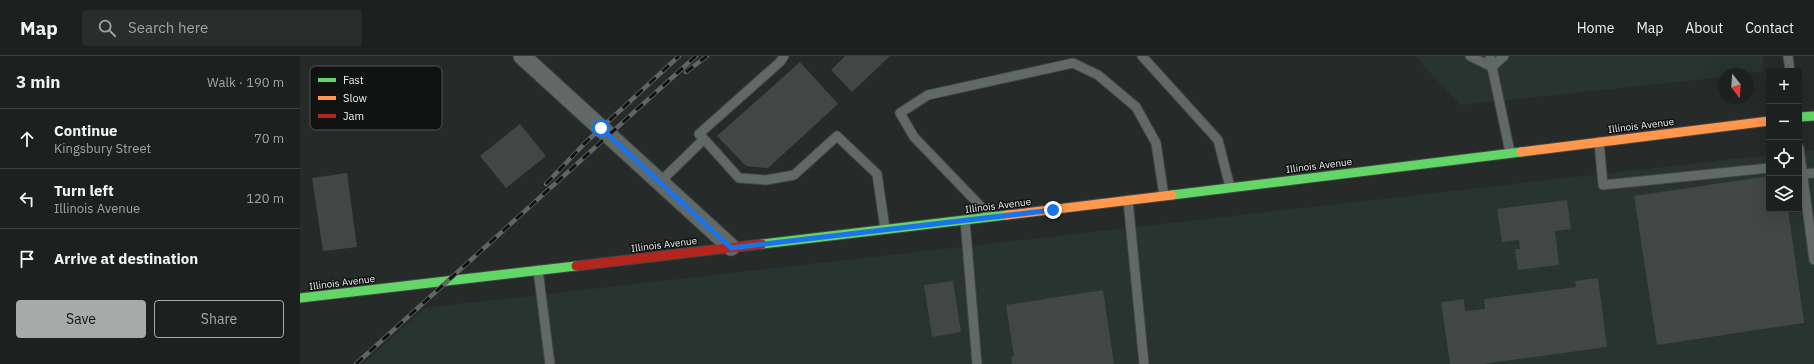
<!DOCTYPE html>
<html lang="en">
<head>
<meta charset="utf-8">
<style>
	body { margin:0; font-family:"IBM Plex Sans",sans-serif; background:#292d2b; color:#f1f3f6 }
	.controls { position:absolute; right:12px; top:12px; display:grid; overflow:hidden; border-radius:4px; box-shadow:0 4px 16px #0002 }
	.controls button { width:36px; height:36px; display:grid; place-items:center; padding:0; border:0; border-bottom:1px solid #3a3e3c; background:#1c201e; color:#f1f3f6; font:20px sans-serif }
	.compass { position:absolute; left:1418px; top:12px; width:36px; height:36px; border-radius:50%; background:#1c201e; box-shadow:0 4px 16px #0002; rotate:163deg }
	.stop { position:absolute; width:12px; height:12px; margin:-9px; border:3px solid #1a73e8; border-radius:50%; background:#fff }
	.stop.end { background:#1a73e8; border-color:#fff; box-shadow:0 1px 4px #0008 }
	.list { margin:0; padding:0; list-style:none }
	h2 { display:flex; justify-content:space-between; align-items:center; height:52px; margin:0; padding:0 16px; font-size:17px }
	h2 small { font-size:13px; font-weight:400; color:#a0a3a4 }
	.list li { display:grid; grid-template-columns:26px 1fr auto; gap:12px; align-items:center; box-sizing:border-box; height:60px; padding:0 16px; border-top:1px solid #3a3e3c }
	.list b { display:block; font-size:15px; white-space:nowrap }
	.list p { margin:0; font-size:13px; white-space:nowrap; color:#a0a3a4 }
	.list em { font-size:13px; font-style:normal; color:#a0a3a4 }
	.actions { display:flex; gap:8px; padding:12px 16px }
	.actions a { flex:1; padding:9px 0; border:1px solid #a6aaa8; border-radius:4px; text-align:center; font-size:14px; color:#a6aaa8 }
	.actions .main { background:#a6aaa8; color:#111 }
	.icon { flex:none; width:22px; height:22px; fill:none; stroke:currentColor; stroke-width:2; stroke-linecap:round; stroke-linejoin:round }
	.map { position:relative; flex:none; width:1514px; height:308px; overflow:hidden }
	header { display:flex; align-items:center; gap:24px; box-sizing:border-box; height:56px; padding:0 20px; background:#1c201e; border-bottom:1px solid #3a3e3c }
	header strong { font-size:19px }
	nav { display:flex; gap:22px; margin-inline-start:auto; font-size:14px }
	.search { width:280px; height:36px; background:#292d2b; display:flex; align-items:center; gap:10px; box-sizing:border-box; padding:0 14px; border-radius:4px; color:#a0a3a4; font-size:15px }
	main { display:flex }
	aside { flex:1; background:#1c201e }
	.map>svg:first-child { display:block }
	.built { fill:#28342f }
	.building { fill:#424644 }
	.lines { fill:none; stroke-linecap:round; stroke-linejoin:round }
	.lane-casing { stroke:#424544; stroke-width:11 }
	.street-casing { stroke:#424544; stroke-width:19 }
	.fast-casing { stroke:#424544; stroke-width:11 }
	.slow-casing { stroke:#424544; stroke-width:11 }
	.jam-casing { stroke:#424544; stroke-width:11 }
	.lane { stroke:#606965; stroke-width:9 }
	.street { stroke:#606965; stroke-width:17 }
	.fast { stroke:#63d668; stroke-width:9 }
	.slow { stroke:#ff974d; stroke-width:9 }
	.jam { stroke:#b3261e; stroke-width:9 }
	.rail-casing { stroke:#606664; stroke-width:4.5 }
	.rail { stroke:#101312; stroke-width:3; stroke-dasharray:9; stroke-linecap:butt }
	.route { stroke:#1a73e8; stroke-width:5 }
	.labels { text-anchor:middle; stroke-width:3; stroke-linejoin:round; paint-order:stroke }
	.street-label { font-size:10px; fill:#ebefed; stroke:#101312 }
	.key { fill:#101312; stroke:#525554; stroke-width:1 }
	.key-label { font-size:11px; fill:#ebefed }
</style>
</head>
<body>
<header>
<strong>Map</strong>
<div class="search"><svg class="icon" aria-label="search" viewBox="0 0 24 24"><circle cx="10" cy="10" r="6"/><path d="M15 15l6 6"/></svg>Search here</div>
<nav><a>Home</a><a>Map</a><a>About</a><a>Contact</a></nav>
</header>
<main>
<aside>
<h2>3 min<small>Walk · 190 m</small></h2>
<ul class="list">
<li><svg class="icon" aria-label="ahead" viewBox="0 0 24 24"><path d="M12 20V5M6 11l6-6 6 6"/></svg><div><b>Continue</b><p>Kingsbury Street</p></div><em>70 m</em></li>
<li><svg class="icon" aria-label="left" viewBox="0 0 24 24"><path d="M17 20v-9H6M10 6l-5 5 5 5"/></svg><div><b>Turn left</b><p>Illinois Avenue</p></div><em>120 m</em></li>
<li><svg class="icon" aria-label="arrive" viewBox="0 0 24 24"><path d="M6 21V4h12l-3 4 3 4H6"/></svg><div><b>Arrive at destination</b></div></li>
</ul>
<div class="actions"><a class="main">Save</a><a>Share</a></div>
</aside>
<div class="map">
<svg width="1514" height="308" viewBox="0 0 1514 308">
	<rect width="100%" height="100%" fill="#262a28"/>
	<!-- built -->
	<path class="built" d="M1115,0H1463L1464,16L1424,18V21L1160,49Z
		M1514,94V308H63L124,252L1469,99V153H1499V96Z"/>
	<!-- building -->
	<path class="building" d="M545,0H590L552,36L531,14Z
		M500,6L538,48L468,112L446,110L417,80Z
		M220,68L246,100L206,132L180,100Z
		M47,117L57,191L23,195L12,122Z
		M1469,120V153H1488L1504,267L1357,289L1334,140Z
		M1267,144L1271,173L1255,175L1259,209L1218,214L1215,193H1220L1219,184L1202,186L1197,153Z
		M1298,222L1307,291L1183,308H1150L1141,246L1164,243L1165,255L1185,253L1184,243L1276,231L1275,225Z
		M653,225L661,276L632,281L624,229Z
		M803,234L814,308H712L711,301L714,300L706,249Z"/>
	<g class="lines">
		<defs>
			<path id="lane" d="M842,0L918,84L930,131
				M1170,0L1192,11L1210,96
				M1190,0L1192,11
				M1488,0L1490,15
				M1192,11L1204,0
				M404,83L399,78L480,6L484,0
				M1299,86L1303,129L1469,112
				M1499,92L1514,204
				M1503,118L1514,117
				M360,126L404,83L439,122L466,124L494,119L537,80L577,118L585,173
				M828,144L844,308
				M690,160L614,81L600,57L628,39L773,7L798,19L836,51L856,87L864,140
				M665,164L677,308
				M238,214L250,308"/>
			<path id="street" d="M222,0L431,191"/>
			<path id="fast" d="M1499,61L1514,60
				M872,139L1221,96
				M462,188L707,159
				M0,242L276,210"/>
			<path id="slow" d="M1221,96L1469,65
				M707,159L872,139"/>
			<path id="jam" d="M276,210L462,188"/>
		</defs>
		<!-- lane casing -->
		<use href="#lane" class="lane-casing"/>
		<!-- street casing -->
		<use href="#street" class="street-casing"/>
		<!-- fast casing -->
		<use href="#fast" class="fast-casing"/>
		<!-- slow casing -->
		<use href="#slow" class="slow-casing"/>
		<!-- jam casing -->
		<use href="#jam" class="jam-casing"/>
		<!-- lane -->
		<use href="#lane" class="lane"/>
		<!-- street -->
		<use href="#street" class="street"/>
		<!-- fast -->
		<use href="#fast" class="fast"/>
		<!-- slow -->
		<use href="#slow" class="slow"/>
		<!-- jam -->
		<use href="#jam" class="jam"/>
		<defs>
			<path id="rail" d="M386,16L407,0
				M246,128L286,86L379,0
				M56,308L396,0"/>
		</defs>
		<!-- rail casing -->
		<use href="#rail" class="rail-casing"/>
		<!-- rail -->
		<use href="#rail" class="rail"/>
	</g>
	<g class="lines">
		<!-- route -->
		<path class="route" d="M301,72L431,192L753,154"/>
	</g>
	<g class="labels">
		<!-- street labels -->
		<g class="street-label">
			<text transform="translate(1341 69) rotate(-7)" y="4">Illinois Avenue</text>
			<text transform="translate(1019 109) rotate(-7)" y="4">Illinois Avenue</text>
			<text transform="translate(698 149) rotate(-7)" y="4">Illinois Avenue</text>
			<text transform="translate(364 188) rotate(-7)" y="4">Illinois Avenue</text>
			<text transform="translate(42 226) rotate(-7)" y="4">Illinois Avenue</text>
		</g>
	</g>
	<!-- legend -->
	<rect x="10" y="10" width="132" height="64" rx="6" class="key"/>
	<rect x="18" y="22" width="18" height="4" fill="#63d668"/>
	<rect x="18" y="40" width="18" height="4" fill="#ff974d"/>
	<rect x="18" y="58" width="18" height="4" fill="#b3261e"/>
	<g class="key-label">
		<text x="43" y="28">Fast</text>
		<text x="43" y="46">Slow</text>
		<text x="43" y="64">Jam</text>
	</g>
</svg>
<div class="controls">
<button>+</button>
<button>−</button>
<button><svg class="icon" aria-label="locate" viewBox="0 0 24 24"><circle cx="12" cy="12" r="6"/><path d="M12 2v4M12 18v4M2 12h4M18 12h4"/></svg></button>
<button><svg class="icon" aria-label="layers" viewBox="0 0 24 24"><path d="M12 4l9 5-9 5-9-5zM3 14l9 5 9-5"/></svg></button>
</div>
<svg class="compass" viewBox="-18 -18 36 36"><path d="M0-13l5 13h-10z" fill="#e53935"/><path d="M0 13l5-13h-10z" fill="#a0a3a4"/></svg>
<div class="stop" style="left:301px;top:72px"></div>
<div class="stop end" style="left:753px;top:154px"></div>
</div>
</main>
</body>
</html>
